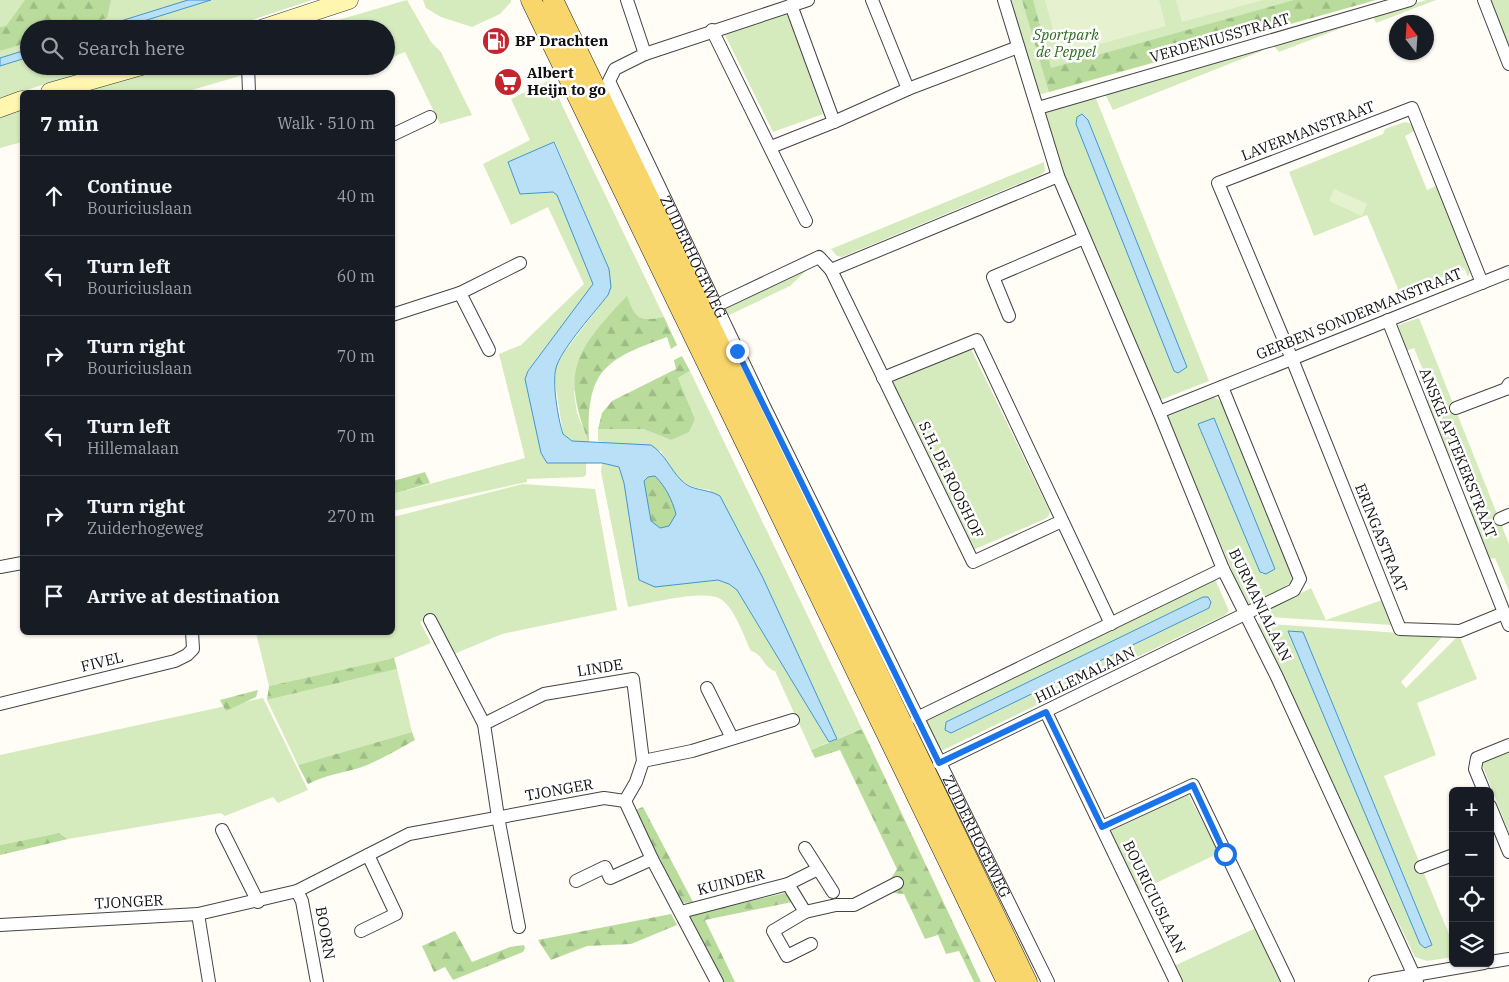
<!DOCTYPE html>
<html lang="en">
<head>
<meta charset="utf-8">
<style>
	body { margin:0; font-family:"IBM Plex Serif",serif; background:#242831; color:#f1f3f6 }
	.controls { position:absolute; right:15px; bottom:15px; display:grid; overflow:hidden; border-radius:8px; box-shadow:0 1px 4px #0004 }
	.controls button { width:45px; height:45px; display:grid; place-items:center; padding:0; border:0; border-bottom:1px solid #363941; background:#171b24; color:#f1f3f6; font:25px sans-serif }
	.compass { position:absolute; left:1389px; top:15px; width:45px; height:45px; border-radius:50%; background:#171b24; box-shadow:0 1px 4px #0004; rotate:343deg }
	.stop { position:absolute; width:15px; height:15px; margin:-11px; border:4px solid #1a73e8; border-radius:50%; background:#fff }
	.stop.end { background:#1a73e8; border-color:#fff; box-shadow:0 1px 5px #0008 }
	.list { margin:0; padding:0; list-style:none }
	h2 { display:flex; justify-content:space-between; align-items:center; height:65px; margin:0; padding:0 20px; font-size:21px }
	h2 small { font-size:16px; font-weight:400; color:#9ea1a6 }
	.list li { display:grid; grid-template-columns:32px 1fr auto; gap:15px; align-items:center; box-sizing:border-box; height:80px; padding:0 20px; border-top:1px solid #363941 }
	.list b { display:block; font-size:19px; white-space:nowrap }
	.list p { margin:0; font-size:16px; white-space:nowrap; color:#9ea1a6 }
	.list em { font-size:16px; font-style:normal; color:#9ea1a6 }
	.icon { flex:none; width:28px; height:28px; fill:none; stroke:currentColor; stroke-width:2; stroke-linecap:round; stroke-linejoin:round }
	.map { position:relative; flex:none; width:1509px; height:982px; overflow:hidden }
	.search { position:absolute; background:#171b24; box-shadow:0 1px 4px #0004; left:20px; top:20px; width:375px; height:55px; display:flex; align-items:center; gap:12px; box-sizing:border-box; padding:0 18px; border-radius:28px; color:#9ea1a6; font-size:19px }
	.panel { position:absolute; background:#171b24; box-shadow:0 1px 4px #0004; left:20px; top:90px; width:375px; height:545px; border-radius:8px }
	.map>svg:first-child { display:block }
	.grass { fill:#d5ebbd; fill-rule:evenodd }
	.forest { fill:url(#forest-firs) }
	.pitch { fill:#e6f2cf }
	.water { fill:#b9e0f7; stroke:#3f96cf; fill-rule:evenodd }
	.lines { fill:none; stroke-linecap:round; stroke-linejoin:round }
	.street-casing { stroke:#444; stroke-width:14 }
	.secondary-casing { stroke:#333; stroke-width:19 }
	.primary-casing { stroke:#222; stroke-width:21 }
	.street { stroke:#fff; stroke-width:12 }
	.secondary { stroke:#fff6b0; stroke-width:18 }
	.primary { stroke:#f9d66b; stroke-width:20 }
	.route { stroke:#1a73e8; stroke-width:6 }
	.labels { text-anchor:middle; stroke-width:5; stroke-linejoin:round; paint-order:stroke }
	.park-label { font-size:15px; font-style:italic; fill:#2f6b1f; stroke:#fff }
	.street-label { font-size:15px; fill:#111; stroke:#fff }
	.poi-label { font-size:15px; font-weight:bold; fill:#111; stroke:#fff; text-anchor:start }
</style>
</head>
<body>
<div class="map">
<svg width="1509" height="982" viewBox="0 0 1509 982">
	<defs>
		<pattern id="forest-firs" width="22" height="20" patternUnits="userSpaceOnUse" patternTransform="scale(1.25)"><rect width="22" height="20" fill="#b9dc9c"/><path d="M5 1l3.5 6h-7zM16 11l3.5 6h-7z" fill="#9ebc85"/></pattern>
	</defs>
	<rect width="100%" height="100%" fill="#fffdf5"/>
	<!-- grass -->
	<path class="grass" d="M0,0H312L225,29H29V66H105L0,98Z
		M407,0L431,42L441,52L472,115L440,124L405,52L386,60V29H307Z
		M423,0H511V2L500,14L472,27L441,17L426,8Z
		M1008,0H1365L1035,96Z
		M1427,0H1436L1376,23L1372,15Z
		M1490,0H1509V49Z
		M787,12L823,114L773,132L724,33Z
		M1357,22L1279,52L1272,44Z
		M1259,48L1262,51L1113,110L1104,92Z
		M174,66H242L243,75L185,92H78Z
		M550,80L664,317C650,320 642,322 632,311L574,392L577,413L589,443L572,441L563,434L555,382L556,366L565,351L608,295L609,269L555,142L508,162L520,194L553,192L557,195L592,278L593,285L528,370L525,379L541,453L547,463H586V475L583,477L527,479V482L393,511V494L525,458L499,354L521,345L584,284L548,207L511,225L483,164L530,140L511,99Z
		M1095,96L1209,381L1163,399L1158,398L1064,175L1045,112ZM1088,120L1187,367L1178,373L1174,371L1076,124Z
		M22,108V142L0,148V114Z
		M1405,122L1414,125L1416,130L1405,136L1427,190L1438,185L1470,272L1468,277L1464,268L1414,288L1418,298L1404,303L1367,215L1314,236L1289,172L1383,134L1385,129Z
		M1044,162L1045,171L1040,175L842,257L837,256L831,249Z
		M809,268L790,286L725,317L720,306Z
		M1419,318L1509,544V591L1495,558L1490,559L1469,508L1476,504L1455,455L1448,457L1426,401L1433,395L1414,348L1406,351L1398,325Z
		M971,349L1050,512L1047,518L973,550L892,384L894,378Z
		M690,371L862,729L837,739L763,578L710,490C681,487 675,476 661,451L598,441V429H643L671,440L695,419L678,378Z
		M1214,397L1223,403L1292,576L1291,582L1272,596L1247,606L1167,417ZM1214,418L1275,569L1262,574L1198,425Z
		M602,463L619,467L624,483L639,580L690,582L718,580L729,584L737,590L829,742L811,750L775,671C764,668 763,654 751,651C743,635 736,611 722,600C705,588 649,604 628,607L601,472Z
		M523,484L595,489L617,610L502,634L454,654L434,617L420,622L431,643L394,658L269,686L256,633L392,632L393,517Z
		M1214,577L1229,611L1225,615L941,751L938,750L923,718ZM1203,597H1208L1211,602L1209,608L1014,702L944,725L946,722Z
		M1311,588L1326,620L1382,600L1392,625L1256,616Z
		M1254,623L1443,636L1401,682L1406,688L1459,635L1477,679L1417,703L1436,755L1384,776L1453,944V957L1427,961L1415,957ZM1288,631L1303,632L1432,945L1425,948L1420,944Z
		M397,669L412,732L298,765L267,700Z
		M263,698L308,790L278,803L273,797L225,816L221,813L68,839L59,833L0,845V755Z
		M1509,750V833L1482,764V761Z
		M1187,792L1218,851L1215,855L1141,890L1138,889L1110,831L1112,826Z
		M1256,928L1282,982H1182L1174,966Z"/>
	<!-- forest -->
	<path class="forest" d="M25,0H111L107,18L72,29H29V42L0,51V27L6,26Z
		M1022,0H1033L1051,68L1294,0H1376L1049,92Z
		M627,296C635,319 640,322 664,317L677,345L671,349L667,337C603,360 586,371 589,443C560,370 576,350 627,296Z
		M682,356L690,371L678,378L695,419L689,432L671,440L643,429H598L602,413L612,401L676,369L674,360Z
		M425,472L430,483L393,494V481Z
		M655,476C666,487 672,500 677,514L669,526L660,528L651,522L644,481L648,477Z
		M394,658L397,669L267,700L269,686Z
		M258,690L256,697L226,711L220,700Z
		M862,729L981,982H974L959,951L946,954L938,935L925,939L904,894L894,893L888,883L897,869L840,750L815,758L811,750Z
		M412,732L415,740C397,750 379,761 359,768C342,773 325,775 308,784L298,765Z
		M643,807L693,902L682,903L635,810Z
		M59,833L68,839L0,855V845Z
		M785,893L792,902L705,920L735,982H724L689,915Z
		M671,914L677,925L631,944L587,946L551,960L538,940Z
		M455,931L472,962L510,947L524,945L525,948L523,952L453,980L445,967L434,972L422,946Z"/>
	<!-- pitch -->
	<path class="pitch" d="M1045,0H1159L1166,26L1060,55Z
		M1176,0H1264L1182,22Z
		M1334,189L1367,204L1362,216L1329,201Z"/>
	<!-- water -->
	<path class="water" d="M188,0H211L118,29H95Z
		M29,49V57L0,66V58Z
		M1082,114L1088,120L1187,367L1178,373L1174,371L1076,124L1077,117Z
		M554,142L609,269L611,287L608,295C594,313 564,346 557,365C551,379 558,419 563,434L572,441L651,445C665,454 670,469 681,480C692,492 707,488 720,496L763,578L837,739L829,742L737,590L729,584L718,580L655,587L639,580L624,483L619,467L602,463H547L541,453L525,379L528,371L593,284L557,195L553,192L520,194L508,162ZM655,476C666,487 672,500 676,514L669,526L660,528L651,521L644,481L648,477Z
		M1214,418L1275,569L1266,574L1260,572L1198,424Z
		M1203,597H1208L1211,602L1209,608L951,733L945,730L946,722Z
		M1288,631L1303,632L1432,945L1425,948L1420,944Z"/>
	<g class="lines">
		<defs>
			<g id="street">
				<path id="s1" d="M627,0L645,54L615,69L609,81L764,406L1048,982"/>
				<path d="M872,0L908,89"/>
				<path d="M1004,0L1058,176L1159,412L1223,569L1277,677L1417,982"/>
				<path d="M1484,0L1509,64"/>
				<path d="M791,5L834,122"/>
				<path d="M712,30L806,221"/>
				<path d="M645,54L808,0"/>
				<path d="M248,66L249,92"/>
				<path d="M1038,108L1410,0"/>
				<path d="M392,135L430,117"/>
				<path d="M771,147L834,122L908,89L1018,47"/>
				<path d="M831,270L973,562L1062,521"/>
				<path d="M1482,283L1412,108L1218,183L1292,359L1400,629L1460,631L1504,613"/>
				<path d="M460,293L489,350"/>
				<path d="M724,302L819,257L831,270L1058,176"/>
				<path d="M392,315L460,293L520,263"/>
				<path d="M1009,316L993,277L1084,238"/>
				<path d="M1388,320L1509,625"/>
				<path d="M883,378L977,340L1111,624"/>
				<path d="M1456,408L1506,389L1509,384"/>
				<path d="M1159,412L1509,272"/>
				<path d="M1500,519L1509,515"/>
				<path d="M0,567L22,563"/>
				<path d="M430,620L484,724L498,817L519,927"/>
				<path d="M707,688L732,738"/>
				<path d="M0,704L175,661L187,655L193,649L192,632"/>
				<path d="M1046,712L1176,982"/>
				<path d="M917,718L1223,569"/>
				<path d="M484,724L544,694L633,679L643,761L636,782L625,801"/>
				<path d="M643,761L692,751L793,720"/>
				<path d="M939,763L1294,590L1300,579L1222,387"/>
				<path d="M1484,791L1475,769L1477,758L1509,745"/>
				<path d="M625,801L652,859L717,982"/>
				<path d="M1490,806L1509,852"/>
				<path d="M1102,827L1193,785L1288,982"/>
				<path d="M222,830L258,902"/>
				<path d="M805,848L833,892"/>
				<path d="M1421,867L1453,855"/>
				<path d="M576,881L605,867L610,878L652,859"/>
				<path d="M788,884L818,869"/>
				<path d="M297,891L302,901L317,982"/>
				<path d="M681,912L788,884L805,912L836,905H854L897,883"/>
				<path d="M805,912L773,931L787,956L811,944"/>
				<path d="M198,914L209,982"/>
				<path d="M0,925L198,914L297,891L409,834L604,798L625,801"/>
				<path d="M361,931L396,914L368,855"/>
				<path d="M1490,962L1509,959"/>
				<path d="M1375,982L1484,963"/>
			</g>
			<path id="secondary" d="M261,29L349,0
				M50,92L141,66
				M0,108L22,100"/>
			<path id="primary" d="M531,0L1007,982
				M553,0L1027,982"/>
		</defs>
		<!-- street casing -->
		<use href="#street" class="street-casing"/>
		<!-- secondary casing -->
		<use href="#secondary" class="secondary-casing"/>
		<!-- primary casing -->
		<use href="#primary" class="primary-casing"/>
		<!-- street -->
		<use href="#street" class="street"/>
		<!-- secondary -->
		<use href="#secondary" class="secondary"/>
		<!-- primary -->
		<use href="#primary" class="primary"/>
	</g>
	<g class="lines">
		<!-- route -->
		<path class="route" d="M737,351L939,763L1046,712L1102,827L1193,785L1225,854"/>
	</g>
	<!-- icons -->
	<defs>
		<symbol id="fuel-disc" viewBox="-11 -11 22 22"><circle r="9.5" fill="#c4262e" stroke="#fff"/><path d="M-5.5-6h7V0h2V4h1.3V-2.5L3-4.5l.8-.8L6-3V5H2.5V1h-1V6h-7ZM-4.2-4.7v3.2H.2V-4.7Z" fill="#fff"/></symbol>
		<symbol id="supermarket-disc" viewBox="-11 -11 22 22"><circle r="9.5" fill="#c4262e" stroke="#fff"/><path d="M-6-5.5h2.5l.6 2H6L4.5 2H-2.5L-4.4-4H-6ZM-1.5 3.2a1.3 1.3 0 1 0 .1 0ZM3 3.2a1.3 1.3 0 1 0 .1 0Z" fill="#fff"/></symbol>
	</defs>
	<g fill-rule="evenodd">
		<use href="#fuel-disc" x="480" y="25" width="32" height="32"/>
		<use href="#supermarket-disc" x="492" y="66" width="32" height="32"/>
	</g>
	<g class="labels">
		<!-- park labels -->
		<g class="park-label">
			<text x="1066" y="40">Sportpark<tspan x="1066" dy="17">de Peppel</tspan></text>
		</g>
		<!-- street labels -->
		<g class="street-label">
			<text transform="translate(1220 38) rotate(-16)" y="5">VERDENIUSSTRAAT</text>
			<text transform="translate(1308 131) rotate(-21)" y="5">LAVERMANSTRAAT</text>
			<text dy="5" stroke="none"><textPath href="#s1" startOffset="299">ZUIDERHOGEWEG</textPath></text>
			<text transform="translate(1359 314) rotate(-22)" y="5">GERBEN SONDERMANSTRAAT</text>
			<text transform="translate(1458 453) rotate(68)" y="5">ANSKE APTEKERSTRAAT</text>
			<text transform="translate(951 480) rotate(64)" y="5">S.H. DE ROOSHOF</text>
			<text transform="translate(1381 538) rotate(68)" y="5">ERINGASTRAAT</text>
			<text transform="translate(1260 605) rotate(64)" y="5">BURMANIALAAN</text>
			<text transform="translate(102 662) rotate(-14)" y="5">FIVEL</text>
			<text transform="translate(600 668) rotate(-9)" y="5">LINDE</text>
			<text transform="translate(1085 675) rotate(-26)" y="5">HILLEMALAAN</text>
			<text transform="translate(559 790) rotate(-10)" y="5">TJONGER</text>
			<text dy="5" stroke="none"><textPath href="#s1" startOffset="944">ZUIDERHOGEWEG</textPath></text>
			<text transform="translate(731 882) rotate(-14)" y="5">KUINDER</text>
			<text transform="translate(1154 897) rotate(64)" y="5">BOURICIUSLAAN</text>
			<text transform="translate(129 902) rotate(-3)" y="5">TJONGER</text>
			<text transform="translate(325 933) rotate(80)" y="5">BOORN</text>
		</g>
		<!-- poi labels -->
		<g class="poi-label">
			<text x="515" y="46">BP Drachten</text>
			<text x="527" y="78">Albert<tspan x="527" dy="17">Heijn to go</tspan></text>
		</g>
	</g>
</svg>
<div class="controls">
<button>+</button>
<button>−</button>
<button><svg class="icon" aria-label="locate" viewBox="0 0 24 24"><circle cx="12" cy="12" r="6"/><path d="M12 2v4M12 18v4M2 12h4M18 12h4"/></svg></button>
<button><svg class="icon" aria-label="layers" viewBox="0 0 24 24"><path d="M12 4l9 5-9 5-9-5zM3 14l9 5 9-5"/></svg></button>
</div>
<svg class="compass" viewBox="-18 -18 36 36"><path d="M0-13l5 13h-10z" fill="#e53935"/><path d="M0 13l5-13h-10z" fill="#9ea1a6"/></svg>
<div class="stop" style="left:1225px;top:854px"></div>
<div class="stop end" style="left:737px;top:351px"></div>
<div class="search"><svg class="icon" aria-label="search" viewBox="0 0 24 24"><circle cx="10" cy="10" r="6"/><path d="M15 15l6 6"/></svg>Search here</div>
<section class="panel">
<h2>7 min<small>Walk · 510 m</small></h2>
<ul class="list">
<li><svg class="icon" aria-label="ahead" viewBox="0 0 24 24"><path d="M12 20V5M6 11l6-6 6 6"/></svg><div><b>Continue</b><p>Bouriciuslaan</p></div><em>40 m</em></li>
<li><svg class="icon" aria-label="left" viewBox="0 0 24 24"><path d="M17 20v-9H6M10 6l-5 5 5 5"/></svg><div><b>Turn left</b><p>Bouriciuslaan</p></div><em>60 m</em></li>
<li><svg class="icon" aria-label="right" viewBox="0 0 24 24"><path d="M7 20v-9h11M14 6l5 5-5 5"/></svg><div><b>Turn right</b><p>Bouriciuslaan</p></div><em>70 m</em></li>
<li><svg class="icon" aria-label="left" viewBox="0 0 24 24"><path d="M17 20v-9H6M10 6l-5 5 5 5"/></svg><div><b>Turn left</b><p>Hillemalaan</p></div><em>70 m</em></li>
<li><svg class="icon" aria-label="right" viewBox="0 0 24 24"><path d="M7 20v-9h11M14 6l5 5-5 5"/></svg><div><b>Turn right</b><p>Zuiderhogeweg</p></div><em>270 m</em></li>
<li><svg class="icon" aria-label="arrive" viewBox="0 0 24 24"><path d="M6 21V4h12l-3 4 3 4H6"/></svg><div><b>Arrive at destination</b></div></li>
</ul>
</section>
</div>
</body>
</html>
